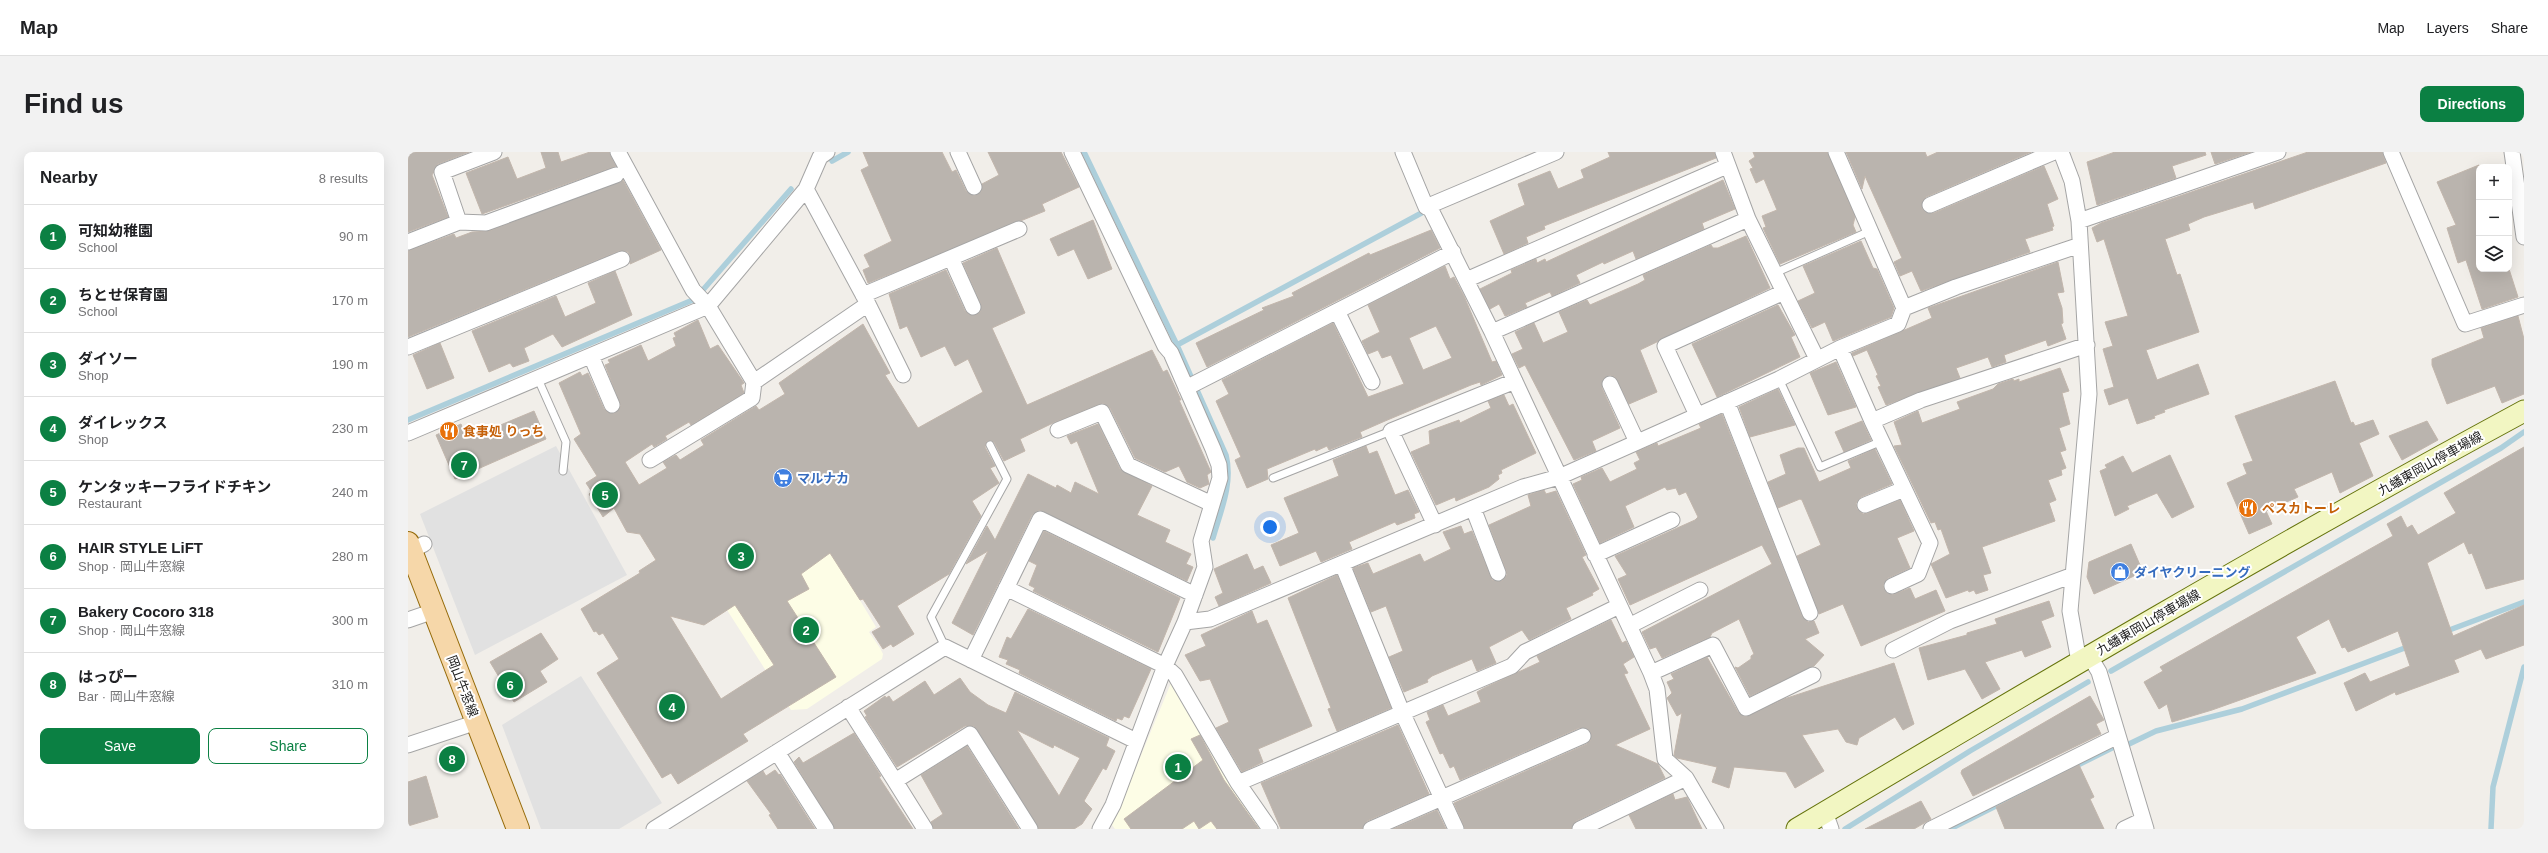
<!DOCTYPE html>
<html lang="en">
<head>
<meta charset="utf-8">
<style>
	body { margin:0; font-family:Helvetica,"Noto Sans JP",sans-serif; background:#f2f2f2; color:#202124 }
	.controls { position:absolute; right:12px; top:12px; display:grid; overflow:hidden; border-radius:8px; box-shadow:0 4px 16px #0002 }
	.controls button { width:36px; height:36px; display:grid; place-items:center; padding:0; border:0; border-bottom:1px solid #e0e0e0; background:#fff; color:#202124; font:20px sans-serif }
	.you { position:absolute; left:862px; top:375px; width:14px; height:14px; margin:-10px; border:3px solid #fff; border-radius:50%; background:#1a73e8; box-shadow:0 0 0 6px #1a73e833 }
	.badge { display:grid; place-items:center; width:26px; height:26px; border-radius:50%; background:#0b8043; color:#fff; font-size:13px; font-weight:700 }
	.pin { position:absolute; translate:-50% -50%; border:2px solid #fff; box-shadow:0 1px 4px #0006 }
	.list { margin:0; padding:0; list-style:none }
	h2 { display:flex; justify-content:space-between; align-items:center; height:52px; margin:0; padding:0 16px; font-size:17px }
	h2 small { font-size:13px; font-weight:400; color:#757577 }
	.list li { display:grid; grid-template-columns:26px 1fr auto; gap:12px; align-items:center; box-sizing:border-box; height:64px; padding:0 16px; border-top:1px solid #e0e0e0 }
	.list b { display:block; font-size:15px; white-space:nowrap }
	.list p { margin:0; font-size:13px; white-space:nowrap; color:#757577 }
	.list em { font-size:13px; font-style:normal; color:#757577 }
	.actions { display:flex; gap:8px; padding:12px 16px }
	.actions a { flex:1; padding:9px 0; border:1px solid #0b8043; border-radius:8px; text-align:center; font-size:14px; color:#0b8043 }
	.actions .main { background:#0b8043; color:#fff }
	.icon { flex:none; width:22px; height:22px; fill:none; stroke:currentColor; stroke-width:2; stroke-linecap:round; stroke-linejoin:round }
	.map { position:relative; flex:none; width:2116px; height:677px; overflow:hidden; border-radius:8px }
	header { display:flex; align-items:center; gap:24px; box-sizing:border-box; height:56px; padding:0 20px; background:#fff; border-bottom:1px solid #e0e0e0 }
	header strong { font-size:19px }
	nav { display:flex; gap:22px; margin-inline-start:auto; font-size:14px }
	.intro { display:flex; align-items:center; justify-content:space-between; box-sizing:border-box; height:96px; padding:0 24px }
	h1 { margin:0; font-size:28px }
	.button { padding:10px 18px; border-radius:8px; background:#0b8043; color:#fff; font-size:14px; font-weight:700 }
	main { display:flex; gap:24px; padding:0 24px }
	aside { flex:1; background:#fff; border-radius:8px; box-shadow:0 4px 16px #0002 }
	.map>svg:first-child { display:block }
	.education { fill:#fdfde6 }
	.parking { fill:#e1e1e1 }
	.lines { fill:none; stroke-linecap:round; stroke-linejoin:round }
	.stream { stroke:#adcfdb; stroke-width:5.5 }
	.building { fill:#bab4ae; stroke:#c2b6ac; fill-rule:evenodd }
	.service-casing { stroke:#a5a5a5; stroke-width:9 }
	.minor-casing { stroke:#a5a5a5; stroke-width:17 }
	.secondary-casing { stroke:#66740d; stroke-width:23 }
	.primary-casing { stroke:#956b0a; stroke-width:24 }
	.service { stroke:#fff; stroke-width:7 }
	.minor { stroke:#fff; stroke-width:15 }
	.secondary { stroke:#f2f6c2; stroke-width:21 }
	.primary { stroke:#f6d7a9; stroke-width:22 }
	.labels { text-anchor:middle; stroke-width:4; stroke-linejoin:round; paint-order:stroke }
	.food-label { font-size:13px; font-weight:bold; fill:#c56008; stroke:#fff; text-anchor:start }
	.street-label { font-size:13px; fill:#212121; stroke:#fff }
	.shop-label { font-size:13px; font-weight:bold; fill:#366cbe; stroke:#fff; text-anchor:start }
</style>
</head>
<body>
<header>
<strong>Map</strong>
<nav><a>Map</a><a>Layers</a><a>Share</a></nav>
</header>
<div class="intro"><h1>Find us</h1><a class="button">Directions</a></div>
<main>
<aside>
<h2>Nearby<small>8 results</small></h2>
<ul class="list">
<li><span class="badge">1</span><div><b>可知幼稚園</b><p>School</p></div><em>90 m</em></li>
<li><span class="badge">2</span><div><b>ちとせ保育園</b><p>School</p></div><em>170 m</em></li>
<li><span class="badge">3</span><div><b>ダイソー</b><p>Shop</p></div><em>190 m</em></li>
<li><span class="badge">4</span><div><b>ダイレックス</b><p>Shop</p></div><em>230 m</em></li>
<li><span class="badge">5</span><div><b>ケンタッキーフライドチキン</b><p>Restaurant</p></div><em>240 m</em></li>
<li><span class="badge">6</span><div><b>HAIR STYLE LiFT</b><p>Shop · 岡山牛窓線</p></div><em>280 m</em></li>
<li><span class="badge">7</span><div><b>Bakery Cocoro 318</b><p>Shop · 岡山牛窓線</p></div><em>300 m</em></li>
<li><span class="badge">8</span><div><b>はっぴー</b><p>Bar · 岡山牛窓線</p></div><em>310 m</em></li>
</ul>
<div class="actions"><a class="main">Save</a><a>Share</a></div>
</aside>
<div class="map">
<svg width="2116" height="677" viewBox="0 0 2116 677">
	<rect width="100%" height="100%" fill="#f1eee9"/>
	<!-- education -->
	<path class="education" d="M420,395L468,475L461,480L472,496L475,502L474,507L399,557L383,558L319,458Z
		M763,531L829,643L854,677H707L704,673Z"/>
	<!-- parking -->
	<path class="parking" d="M148,294L219,423L67,503L12,362Z
		M173,524L254,651L211,677H133L94,573Z"/>
	<g class="lines">
		<!-- stream -->
		<path class="stream" d="M676,0L769,193L818,303C825,331 813,358 805,386
			M424,9L440,0
			M769,193L1019,58
			M0,268L287,147L383,37
			M2036,480L2116,450
			M1703,519L2093,296L2116,280
			M1721,592L1748,579L1834,557L2002,494
			M1437,677L1562,599L1680,530
			M1542,677L1704,596
			M2083,677L2085,635L2116,515"/>
	</g>
	<!-- building -->
	<path class="building" d="M0,0H61L30,12L24,23L40,65L0,80Z
		M133,0H150L153,10L182,0H201L208,14L74,62L58,21L100,5L109,27L138,16Z
		M455,0H534L544,20L548,18L558,39L566,44L573,40L574,32L591,23L580,0H653L671,35L634,52L637,59L460,131L455,118L462,115L456,103L484,89L453,18L461,14Z
		M1200,0H1306L1308,6L1136,74L1137,77L1118,85L1120,91L1096,102L1082,69L1117,53L1110,32L1142,19L1150,37L1176,26L1173,18L1202,5Z
		M1345,0H1419L1447,65L1445,73L1448,80L1372,112L1355,76L1358,75L1354,64L1369,58L1356,27L1348,31L1342,17L1345,16L1341,9L1347,5Z
		M1438,0H1517L1519,5L1530,0H1623L1518,45L1515,48L1514,56L1517,60L1526,61L1636,14L1650,47L1639,52L1646,74L1644,75L1645,78L1617,87L1622,100L1513,139L1504,119L1492,124L1486,110L1494,106L1457,24L1454,37Z
		M1707,0H1797L1798,3L1764,14L1768,26L1689,53L1679,10Z
		M1803,0H1843L1807,12Z
		M1900,0H1974L1978,11L1847,57L1845,50L1796,65L1780,72L1782,78L1757,87L1769,123L1772,122L1791,180L1738,198L1749,228L1790,212L1801,242L1756,258L1757,260L1746,264L1747,266L1729,272L1720,246L1701,253L1696,238L1706,235L1695,197L1705,194L1697,170L1720,164L1696,87L1689,90L1684,76L1693,71Z
		M2071,13V117H2101L2110,145L2074,157L2058,108L2050,111L2039,76L2048,73L2029,30Z
		M215,28L253,98L222,112V104L220,100L211,99L0,185V99L46,82L48,86L64,80L81,79Z
		M1315,28L1327,57L1294,71L1296,77L1228,107L1225,99L1196,112L1195,110L1168,123L1172,131L1144,144L1142,140L1117,151L1119,155L1100,163L1097,164L1091,152L1082,157L1072,137L1104,121L1103,118L1128,107L1129,111L1137,107L1138,110Z
		M685,68L704,117L680,127L666,97L650,104L642,87Z
		M1023,78L1032,96L799,215L788,191L856,158L854,156L886,144L884,141L961,101L962,103Z
		M1338,84L1362,136L1232,198L1249,240L1221,252L1207,225L1202,223L1195,227L1194,236L1212,276L1184,289L1188,299L1166,308L1117,213L1111,216L1104,202L1115,197L1107,180L1126,171L1135,191L1160,180L1151,160L1179,148L1182,153L1230,132L1237,128L1235,123L1303,93L1305,96H1310Z
		M1453,89L1465,116L1469,117L1486,156L1483,165L1425,189L1417,170L1404,176L1390,149L1407,141L1395,114Z
		M589,96L617,161L584,176L619,253L744,198L755,220L759,218L773,248H771L803,320L799,323L801,332L792,336L779,330L771,314L757,320L727,306L702,256L695,251L647,270L612,287L617,299L596,309L586,290L579,289L577,295L587,314L582,316L591,331L564,349L573,364L541,422L489,454L506,482L485,495L483,492L475,497L464,480L473,475L455,447L452,448L422,401L393,422L401,437L379,449L428,525L335,582L340,589L270,632L263,621L254,626L189,521L211,507L195,481L191,483L188,479L186,480L173,457L232,421L231,419L248,408L232,382L219,380L206,356L195,365L181,342L184,340L178,331L189,324L166,287L173,282L151,231L172,220L174,224L180,221L196,257L199,260L207,261L213,254L197,213L202,211L200,208L233,193L240,209L268,194L265,186L268,185L266,181L290,168L302,197L310,193L336,231L333,233L336,241L283,273L281,270L257,284L259,287L246,295L244,292L217,310L231,333L259,316L255,310L268,303L272,308L296,293L293,288L348,254L351,258L377,242L371,231L455,172L482,221L477,223L510,276L575,240L560,207L547,214L537,194L513,205L499,174L492,177L481,142L538,118L557,159L560,162L568,163L572,160L573,152L555,111ZM327,453L366,513L313,547L262,464L296,473Z
		M1650,110L1656,140L1649,141L1654,156L1655,171L1653,172L1658,187L1640,194L1638,188L1596,203L1598,210L1584,215L1580,205L1548,216L1552,226L1478,253L1470,235L1473,234L1468,224L1470,223L1459,198L1445,204L1444,201L1524,166L1520,156Z
		M1037,114L1042,127L1046,125L1056,144L1084,210L1088,209L1094,223L1073,233L1072,230L1063,233L977,269L952,280L954,285L921,298L919,294L908,299L907,297L859,317L860,327L839,336L827,308L833,305L808,249L821,242L814,228L925,171L960,245L996,232L983,203L974,206L970,198L960,202L954,189L972,180L960,153ZM1028,174L1044,206L1015,218L1001,186Z
		M207,119L224,163L154,195L145,182L116,196L121,209L105,215L102,211L81,220L64,179L148,144L157,165L188,151L180,131Z
		M1370,153L1387,183L1383,185L1392,205L1309,245L1284,192Z
		M2110,164L2116,187V242L2094,251L2087,234L2039,252L2024,213V207L2076,186L2073,176Z
		M32,191L46,226L19,237L5,203Z
		M1428,210L1448,255L1420,263L1402,221Z
		M1652,216L1661,239L1654,241L1662,272L1651,276L1658,298L1652,300L1658,316L1653,318L1654,323L1640,328L1648,348L1641,351L1647,369L1574,395L1583,421L1575,423L1580,438L1568,442L1566,438L1561,440L1560,438L1538,446L1523,412L1542,402L1533,377L1530,378L1527,370L1523,371L1486,294L1494,293L1486,270L1510,259L1514,271L1552,257L1549,250L1585,237L1590,232L1605,227L1606,229L1611,227V230Z
		M1927,229L1943,271L1945,270L1947,274L1965,268L1971,282L1951,291L1965,324L1932,341L1924,320L1886,337L1890,345L1858,359L1864,372L1841,382L1819,331L1839,322L1835,312L1845,309L1827,264Z
		M1370,237L1387,273L1342,285L1331,255Z
		M1096,243L1101,254L1105,252L1128,301L1093,318L1094,321L1090,323L1091,327L1081,335L1048,349L1047,345L1028,353L1003,300L1022,292L1021,279L1051,268L1052,271L1083,256L1080,249Z
		M126,259L138,287L47,327L28,283L53,272L59,287Z
		M1314,262L1394,464L1400,470L1406,469L1411,481L1397,487L1416,503L1406,514L1342,544L1327,515L1330,516L1343,507V504L1346,502L1331,467L1304,481L1302,485L1254,506L1248,495L1242,497L1234,480L1364,412L1354,393L1222,453L1210,427L1219,423L1207,404L1287,368L1290,365L1278,340L1271,343L1268,336L1259,338L1257,335L1217,354L1226,375L1192,391L1165,332L1174,328L1173,325L1194,316L1202,330L1229,317L1226,311L1232,308L1228,300L1249,291L1250,294L1293,276L1291,272Z
		M1454,269L1463,288L1436,300L1427,280Z
		M2019,269L2030,288L1994,308L1981,284Z
		M690,272L712,317L744,334L729,363L762,378L757,390L783,402L778,412L785,415L779,429L631,358L624,363L565,483L544,471L580,399L558,412L579,374L587,388L620,322L648,336L649,333L663,341L667,330L691,342L669,289L663,292L659,284Z
		M958,294L961,302L969,299L987,343L1000,338L1011,360L1006,362L1007,366L989,373L987,370L941,390L944,397L913,410L908,399L872,414L863,393L891,381L876,346L931,324L925,308Z
		M2116,295V427L2078,437L2064,401L2061,402L2056,390L2019,411L2045,484L2116,453V493L2078,507L2073,497L2046,508L2051,520L1988,543L1987,540L1948,559L1936,531L1957,521L1962,530L2002,514L1990,479L1940,500L1937,495L1934,496L1921,467L1888,485L1908,521L1804,558L1764,570L1759,552L1751,557L1736,530L1755,519L1752,515L1985,384L1979,372L1993,364L1999,376L2004,373L2010,383L2048,361L2036,341Z
		M1390,296H1396L1411,330L1443,316L1440,309L1467,297L1484,332L1453,345L1448,351L1449,357L1455,362L1460,361L1492,348L1506,379L1489,386L1502,416L1480,426L1475,433L1476,437L1484,443L1502,436L1507,447L1528,438L1537,459L1453,494L1435,452L1411,462L1389,404L1413,393L1394,348L1392,347L1370,356L1360,330L1378,322L1372,303Z
		M1762,303L1786,355L1764,366L1749,341L1719,354L1721,357L1707,364L1692,319L1699,316L1697,313L1715,304L1724,321Z
		M1136,338L1138,342L1148,339L1178,403L1174,405L1191,437L1184,441L1185,443L1158,456L1163,467L1121,488L1114,478L1081,495L1088,511L1069,519L1064,507L1024,524L1019,528L1020,530L996,540L981,505L995,499L978,454L963,460L945,416L960,411L965,422L1012,402L1016,410L1043,397L1035,380L1053,374L1056,382L1064,379L1084,428L1094,429L1099,423L1098,418L1081,373L1123,354L1120,343Z
		M636,379L772,446L750,500L625,439L627,436L621,433L629,413L621,409Z
		M1723,392L1735,420L1686,442L1679,425L1681,410Z
		M839,402L846,418L855,414L863,431L811,454L807,445L815,441L806,417Z
		M929,423L983,556L929,579L920,557L923,556L880,446Z
		M1641,449L1646,464L1633,469L1643,495L1617,505L1614,498L1577,510L1592,537L1574,547L1557,517L1520,528L1511,496L1559,483V481L1589,472L1587,467Z
		M620,457L743,517L721,566L716,564L714,568L709,566L708,569L611,521L612,518L598,512L600,508L591,505L599,485L603,487Z
		M844,459L849,472L859,468L904,574L850,597L855,610L834,620L808,576L821,570L802,527L792,529L777,503L798,494L793,483Z
		M1203,468L1214,491L1218,489L1226,505L1215,512L1220,521L1216,522L1242,577L1207,593L1250,612L1257,626L1168,669L1163,677H1057L1046,651L1179,592L1182,589L1183,581L1180,577L1171,576L1052,628L1046,614L1042,616L1035,601L1032,602L1018,570L1022,568L1019,560L1035,553L1040,564L1073,550L1069,540L1076,536L1132,510L1129,504Z
		M133,481L150,507L132,519L139,530L106,550L82,510Z
		M1299,505L1330,560L1338,565L1376,547L1486,511L1506,572L1495,578L1487,565L1451,586L1449,593L1438,590L1430,577L1394,583L1416,619L1387,636L1378,620L1326,615L1321,636L1304,630L1309,615L1269,606L1266,603L1274,561L1269,564L1259,546L1264,541L1259,530L1266,527L1263,522Z
		M552,526L562,540L580,553L598,561L607,540L701,586L698,594L707,599L698,618L695,616L676,649L684,657L674,672L666,677H631L566,574H557L489,615L457,565L459,564L456,559L477,544L478,546L481,544L485,550L517,529L526,543ZM609,578L645,596L646,593L672,606L651,644Z
		M1682,544L1696,568L1688,572L1693,582L1565,644L1553,621L1554,618Z
		M990,573L1021,642L959,669L954,677H873L853,631Z
		M446,581L473,624L471,625L505,677H427L386,610L391,605L395,611Z
		M792,583L816,628L851,677H809L803,669L791,677L786,669L774,677H723L716,667L795,608L783,587Z
		M559,594L611,677H526L523,670L535,662L513,623Z
		M1671,613L1686,645L1682,647L1696,677H1597L1588,655Z
		M367,618L371,623L372,622L407,677H370L361,663L363,662L339,629L355,619L358,624Z
		M18,624L30,665L0,674V630Z
		M1265,642L1267,648L1279,645L1294,677H1228L1221,663Z
		M1513,649L1523,667L1506,677H1457Z
		M1029,658L1038,677H985Z"/>
	<g class="lines">
		<defs>
			<path id="service" d="M1367,121L1462,79
				M130,227L158,290L155,319
				M1371,227L1412,315L1474,289
				M865,326L983,279
				M537,495L523,465L599,327L582,293"/>
			<path id="minor" d="M210,0L285,138L300,154L346,230
				M550,0L566,35
				M664,0L757,194L763,201L805,297L811,313L812,326L793,389L797,415L777,470L757,514L705,653L692,677
				M995,0L1018,55L1148,0
				M1315,0L1340,67L1409,207
				M1653,0L1664,29L1671,69L1681,242L1662,459L1671,510
				M1983,0L2057,172L2116,153
				M2104,0L2116,85
				M1522,53L1646,0
				M1021,54L1084,180L1243,521L1249,537L1257,607L1278,626L1308,677
				M1671,69L1870,0
				M51,70L34,20L86,0
				M0,90L51,70L78,71L208,23
				M543,106L565,155
				M1058,128L1319,14
				M455,143L611,77
				M460,152L495,223
				M1496,156L1548,135L1672,93
				M929,159L964,230
				M1084,180L1340,67
				M0,195L214,107
				M1432,196L1464,269L1513,248L1679,193
				M183,204L204,253
				M1202,232L1229,290
				M778,236L1045,100
				M1319,250L1402,461
				M1289,263L1257,194L1376,140
				M1464,269L1522,391L1510,422L1484,434
				M650,278L694,260L720,313L804,352
				M0,281L300,154L398,37L412,5L419,0
				M242,308L344,246L346,230L460,152L398,37
				M1457,353L1496,337
				M1065,356L1090,421
				M1027,373L983,279L1107,229
				M3,399L16,392
				M1187,403L1264,368
				M934,412L994,560L1048,677
				M598,436L757,514L767,523L830,631L862,677
				M0,468L26,459
				M777,470L802,467L1115,335L1151,325L1371,227L1432,196L1490,172L1496,156L1428,0
				M1221,474L1292,438
				M1485,498L1542,469L1665,423
				M1681,503L1691,520L1738,677
				M563,508L632,367L787,443
				M1243,521L1305,493L1338,556L1405,523
				M440,555L487,629L562,582L622,677
				M0,593L69,570
				M369,600L418,677
				M487,629L517,677
				M830,631L1104,514L1117,500L1211,454
				M1417,660L1423,677
				M246,677L537,495L728,589
				M963,677L1175,584
				M1172,677L1278,626
				M1523,677L1710,584
				M1716,677L1735,668"/>
			<path id="secondary" d="M1389,677C1629,534 1870,392 2116,259"/>
			<path id="primary" d="M0,391L110,677"/>
		</defs>
		<!-- service casing -->
		<use href="#service" class="service-casing"/>
		<!-- minor casing -->
		<use href="#minor" class="minor-casing"/>
		<!-- secondary casing -->
		<use href="#secondary" class="secondary-casing"/>
		<!-- primary casing -->
		<use href="#primary" class="primary-casing"/>
		<!-- service -->
		<use href="#service" class="service"/>
		<!-- minor -->
		<use href="#minor" class="minor"/>
		<!-- secondary -->
		<use href="#secondary" class="secondary"/>
		<!-- primary -->
		<use href="#primary" class="primary"/>
	</g>
	<!-- icons -->
	<defs>
		<symbol id="restaurant-disc" viewBox="-11 -11 22 22"><circle r="9.5" fill="#e8710a" stroke="#fff"/><path d="M-5-6h1v4h1v-4h1v4h1v-4h1v5L-1.5 .5V6h-2V.5L-5-1ZM5-6V6H3V1.5H1.5Q1.5-4 5-6Z" fill="#fff"/></symbol>
		<symbol id="supermarket-disc" viewBox="-11 -11 22 22"><circle r="9.5" fill="#3f7fe0" stroke="#fff"/><path d="M-6-5.5h2.5l.6 2H6L4.5 2H-2.5L-4.4-4H-6ZM-1.5 3.2a1.3 1.3 0 1 0 .1 0ZM3 3.2a1.3 1.3 0 1 0 .1 0Z" fill="#fff"/></symbol>
		<symbol id="shop-disc" viewBox="-11 -11 22 22"><circle r="9.5" fill="#3f7fe0" stroke="#fff"/><path d="M-5-2.5h2.3a2.7 3.5 0 0 1 5.4 0H5L5.5 6h-11ZM-1.5-2.5h3a1.5 2.3 0 0 0-3 0Z" fill="#fff"/></symbol>
	</defs>
	<g fill-rule="evenodd">
		<use href="#restaurant-disc" x="30" y="268" width="22" height="22"/>
		<use href="#supermarket-disc" x="364" y="315" width="22" height="22"/>
		<use href="#restaurant-disc" x="1829" y="345" width="22" height="22"/>
		<use href="#shop-disc" x="1701" y="409" width="22" height="22"/>
	</g>
	<g class="labels">
		<!-- food labels -->
		<g class="food-label">
			<text x="55" y="284">食事処 りっち</text>
			<text x="1854" y="361">ペスカトーレ</text>
		</g>
		<!-- street labels -->
		<g class="street-label">
			<text transform="translate(2022 311) rotate(-29)" y="5">九蟠東岡山停車場線</text>
			<text transform="translate(1740 470) rotate(-30)" y="5">九蟠東岡山停車場線</text>
			<text transform="translate(55 534) rotate(69)" y="5">岡山牛窓線</text>
		</g>
		<!-- shop labels -->
		<g class="shop-label">
			<text x="389" y="331">マルナカ</text>
			<text x="1726" y="425">ダイヤクリーニング</text>
		</g>
	</g>
</svg>
<div class="controls">
<button>+</button>
<button>−</button>
<button><svg class="icon" aria-label="layers" viewBox="0 0 24 24"><path d="M12 4l9 5-9 5-9-5zM3 14l9 5 9-5"/></svg></button>
</div>
<div class="you"></div>
<div class="pin badge" style="left:770px;top:615px">1</div>
<div class="pin badge" style="left:398px;top:478px">2</div>
<div class="pin badge" style="left:333px;top:404px">3</div>
<div class="pin badge" style="left:264px;top:555px">4</div>
<div class="pin badge" style="left:197px;top:343px">5</div>
<div class="pin badge" style="left:102px;top:533px">6</div>
<div class="pin badge" style="left:56px;top:313px">7</div>
<div class="pin badge" style="left:44px;top:607px">8</div>
</div>
</main>
</body>
</html>
